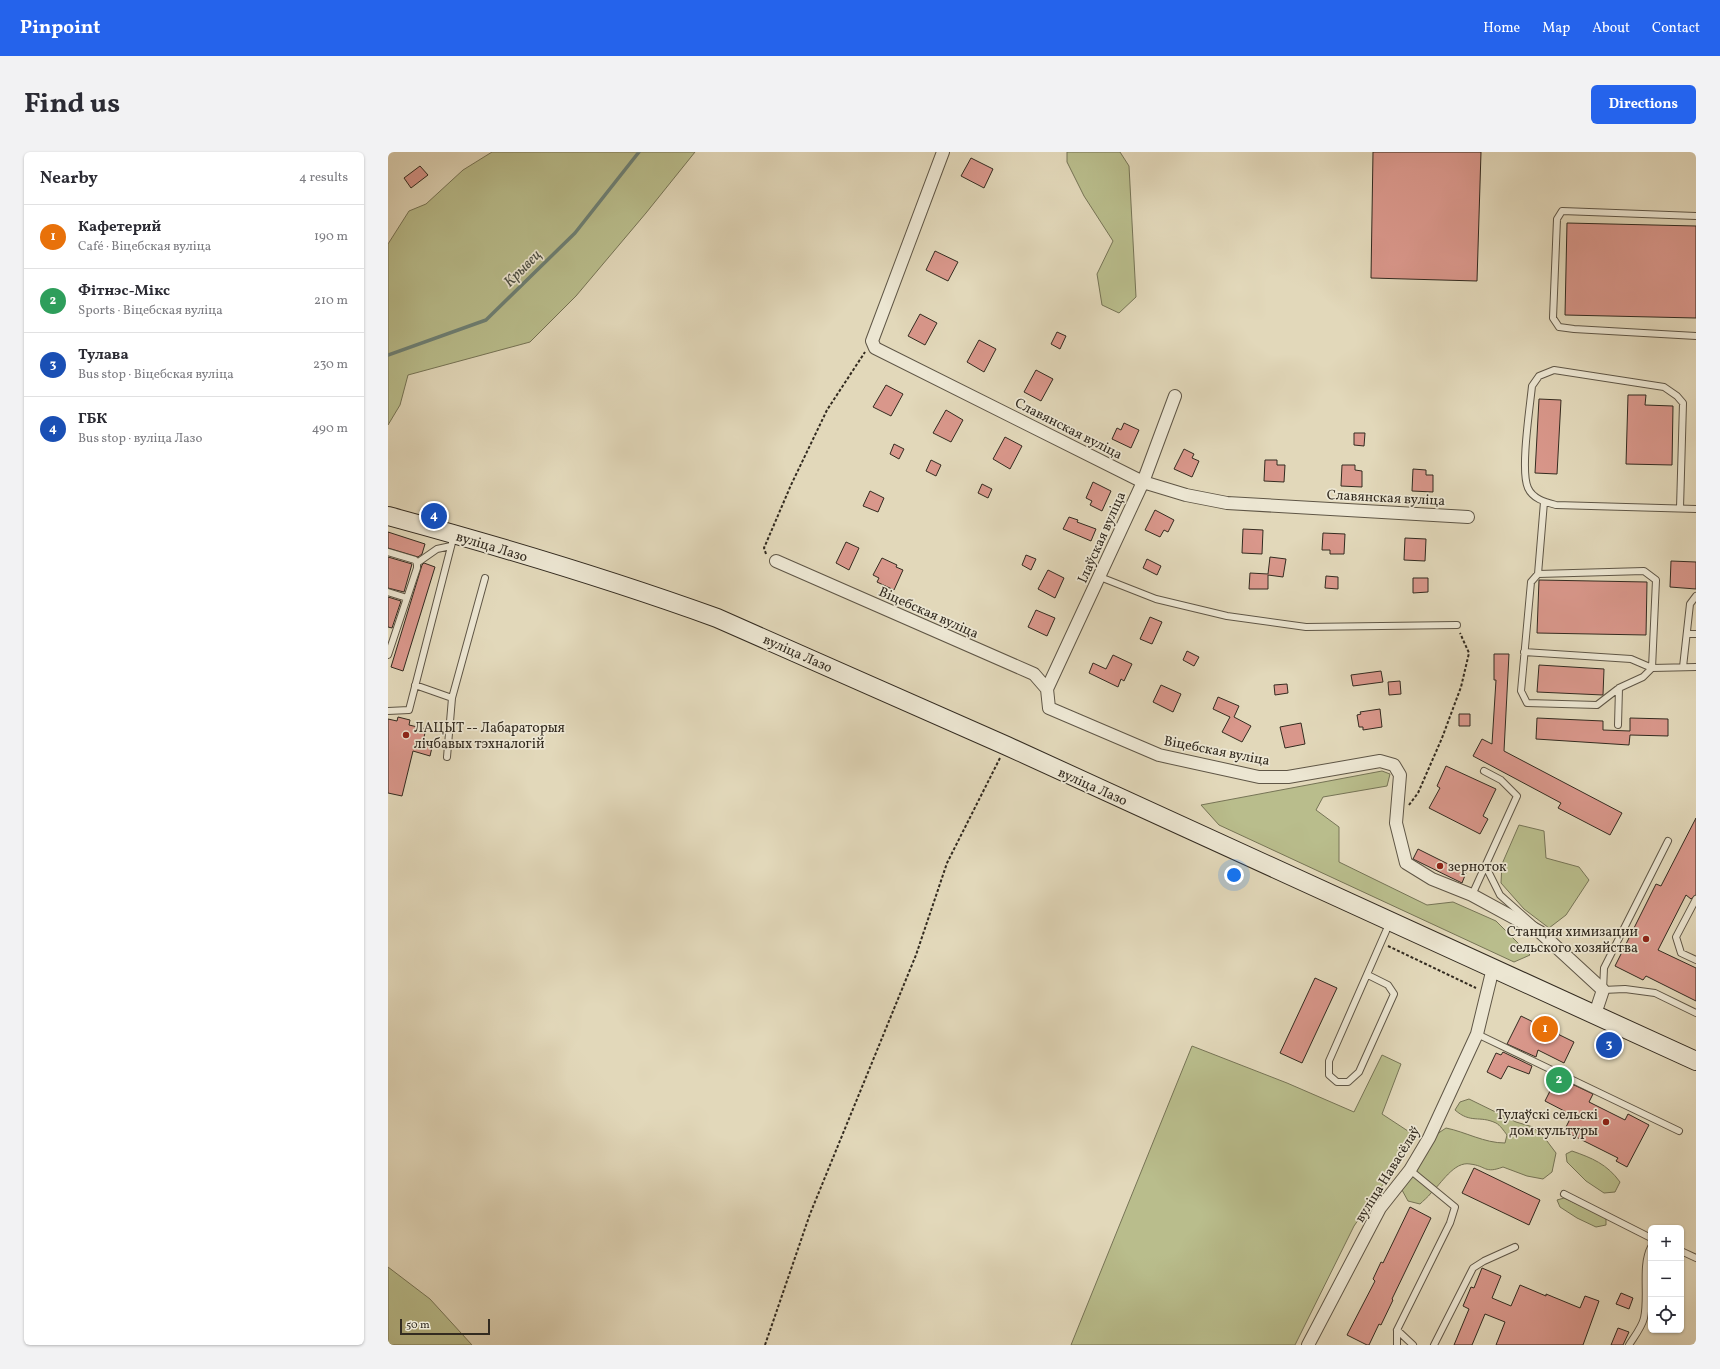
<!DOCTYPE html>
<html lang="en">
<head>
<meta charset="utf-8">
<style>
	body { margin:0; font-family:Vollkorn,serif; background:#f2f2f3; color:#2b2b33 }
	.controls { position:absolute; right:12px; bottom:12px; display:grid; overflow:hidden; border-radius:6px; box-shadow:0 1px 3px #0004 }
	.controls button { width:36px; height:36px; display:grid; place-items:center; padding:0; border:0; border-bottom:1px solid #e1e1e2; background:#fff; color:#2b2b33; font:20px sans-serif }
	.scale { position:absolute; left:12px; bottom:10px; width:90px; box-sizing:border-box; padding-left:4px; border:2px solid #332b20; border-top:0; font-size:11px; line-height:14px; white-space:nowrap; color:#332b20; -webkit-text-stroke:3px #ece6d2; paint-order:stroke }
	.you { position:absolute; left:846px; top:723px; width:14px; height:14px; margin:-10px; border:3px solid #fff; border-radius:50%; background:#1a73e8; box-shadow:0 0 0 6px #1a73e833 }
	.badge { display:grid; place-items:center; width:26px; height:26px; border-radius:50%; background:#2563eb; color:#fff; font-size:13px; font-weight:700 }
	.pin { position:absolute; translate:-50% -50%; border:2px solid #fff; box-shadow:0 1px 4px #0006 }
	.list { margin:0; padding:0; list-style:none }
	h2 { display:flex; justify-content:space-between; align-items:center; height:52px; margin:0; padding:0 16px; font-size:17px }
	h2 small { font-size:13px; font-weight:400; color:#7c7c81 }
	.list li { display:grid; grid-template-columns:26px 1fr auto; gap:12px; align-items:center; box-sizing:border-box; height:64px; padding:0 16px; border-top:1px solid #e1e1e2 }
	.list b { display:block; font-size:15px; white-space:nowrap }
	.list p { margin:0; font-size:13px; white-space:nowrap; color:#7c7c81 }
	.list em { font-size:13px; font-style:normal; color:#7c7c81 }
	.icon { flex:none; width:22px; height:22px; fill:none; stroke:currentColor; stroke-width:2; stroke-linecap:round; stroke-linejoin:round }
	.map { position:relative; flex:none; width:1308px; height:1193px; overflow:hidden; border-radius:6px }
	header { display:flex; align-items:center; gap:24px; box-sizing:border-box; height:56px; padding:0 20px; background:#2563eb; color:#fff }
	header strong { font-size:19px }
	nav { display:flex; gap:22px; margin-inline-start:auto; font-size:14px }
	.intro { display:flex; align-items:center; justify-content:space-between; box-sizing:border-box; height:96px; padding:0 24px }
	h1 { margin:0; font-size:28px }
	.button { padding:10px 18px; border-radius:6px; background:#2563eb; color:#fff; font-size:14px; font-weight:700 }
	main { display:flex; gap:24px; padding:0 24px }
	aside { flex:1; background:#fff; border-radius:6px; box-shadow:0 1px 3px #0004 }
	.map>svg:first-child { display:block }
	.green { fill:#b9bd8c; stroke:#767456 }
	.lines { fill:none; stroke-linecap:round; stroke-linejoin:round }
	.stream { stroke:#6e8176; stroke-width:3.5 }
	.building { fill:#d9978b; stroke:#332b20 }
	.service-casing { stroke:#5f5646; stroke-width:8 }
	.minor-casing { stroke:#5f5646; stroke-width:14 }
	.secondary-casing { stroke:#332b20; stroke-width:20 }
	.path { stroke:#332b20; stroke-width:2; stroke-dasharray:3 2; stroke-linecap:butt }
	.service { stroke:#ece6d2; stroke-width:6 }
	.minor { stroke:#ece6d2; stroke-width:12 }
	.secondary { stroke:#ece6d2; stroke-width:18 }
	.poi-dot { fill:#8f2418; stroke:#ece6d2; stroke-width:1.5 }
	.labels { text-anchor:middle; stroke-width:3.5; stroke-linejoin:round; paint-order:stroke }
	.street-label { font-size:14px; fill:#332b20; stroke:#ece6d2 }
	.poi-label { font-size:14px; fill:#332b20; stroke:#ece6d2; text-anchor:start }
	.water-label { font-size:15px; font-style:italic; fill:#4c4f44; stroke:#ece6d2 }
</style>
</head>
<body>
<header>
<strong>Pinpoint</strong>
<nav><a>Home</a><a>Map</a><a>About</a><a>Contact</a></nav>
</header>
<div class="intro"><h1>Find us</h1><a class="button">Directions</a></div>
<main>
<aside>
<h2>Nearby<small>4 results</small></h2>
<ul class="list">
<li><span class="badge" style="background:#e8710a">1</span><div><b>Кафетерий</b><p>Café · Віцебская вуліца</p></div><em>190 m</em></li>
<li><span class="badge" style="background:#2e9e5b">2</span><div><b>Фітнэс-Мікс</b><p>Sports · Віцебская вуліца</p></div><em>210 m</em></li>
<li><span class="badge" style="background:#1a4fb4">3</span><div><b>Тулава</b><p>Bus stop · Віцебская вуліца</p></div><em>230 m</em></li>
<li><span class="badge" style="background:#1a4fb4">4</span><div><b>ГБК</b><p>Bus stop · вуліца Лазо</p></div><em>490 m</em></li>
</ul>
</aside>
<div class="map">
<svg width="1308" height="1193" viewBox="0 0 1308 1193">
	<rect width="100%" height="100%" fill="#e2d8ba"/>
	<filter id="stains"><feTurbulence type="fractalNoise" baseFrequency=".005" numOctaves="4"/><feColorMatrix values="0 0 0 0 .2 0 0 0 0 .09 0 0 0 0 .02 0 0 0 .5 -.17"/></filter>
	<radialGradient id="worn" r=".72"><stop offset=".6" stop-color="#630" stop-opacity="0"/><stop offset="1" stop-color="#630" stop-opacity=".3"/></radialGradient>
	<!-- green -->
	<path class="green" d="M104,0H307L258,61L188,144L142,190L20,223L12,253L0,273V92L21,59L38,52L75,18Z
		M679,0H732L741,14L748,145L731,161L714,153L709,122L725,89L696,44L679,10Z
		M994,619L1002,622L999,634L935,645L928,658L951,675V710L1039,753L1065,750L1108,769L1142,803L1126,810L831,673L813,653Z
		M1131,673L1156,679L1158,706L1191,715L1201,728L1178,763L1161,776L1136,757L1113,731L1114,712Z
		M804,894L899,931L966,960L994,903L1013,912L994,962L1026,983L1005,1018L966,1074L907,1193H683Z
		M1081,947L1128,970L1145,975L1159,989L1168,1001L1164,1020L1155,1027L1139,1024L1115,1015C1096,1022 1099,1014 1082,1012C1066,1009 1053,1032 1043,1041C1040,1045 1035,1049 1032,1052L1020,1049L1014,1038L1046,984L1058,976C1078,980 1096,991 1117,991L1119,983C1116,979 1112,973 1108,971C1091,963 1083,972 1067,958L1072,950Z
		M1184,999C1204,1006 1219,1012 1232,1030L1227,1040L1216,1041L1198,1029L1179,1010L1178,1002Z
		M1176,1046L1211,1062L1218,1067V1073L1208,1075L1189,1066L1172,1055L1169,1048Z
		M0,1115L42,1147L84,1193H0Z"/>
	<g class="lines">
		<!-- stream -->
		<path class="stream" d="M0,203L98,168L187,81L251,0"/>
	</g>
	<!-- building -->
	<path class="building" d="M985,0H1093L1089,129L983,126Z
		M583,6L605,17L596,36L573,24Z
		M32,14L40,23L23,36L16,26Z
		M1179,71L1308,74V166L1177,163Z
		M547,99L570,110L560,129L538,118Z
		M532,162L549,171L537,193L520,184Z
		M669,180L678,184L672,197L663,192Z
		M591,188L608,197L596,220L579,210Z
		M648,218L665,227L653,249L636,240Z
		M498,233L515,242L503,264L485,255Z
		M1240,243H1258L1257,253L1285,254L1284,313L1238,312Z
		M1151,247L1173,248L1169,322L1147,321Z
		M558,258L575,268L563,290L545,281Z
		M736,271L751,278L743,296L724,287L729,276L733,278Z
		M966,281H977L976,294L966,293Z
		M617,285L634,294L622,317L605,307Z
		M506,292L516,297L511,307L502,302Z
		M796,297L806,302L804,306L811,309L804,325L786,317Z
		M543,308L553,313L548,324L538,319Z
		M877,308H889V313H897L896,330L876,329Z
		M954,313H967V318L974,319V335L953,334Z
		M1025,317L1038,318V323H1045V340L1024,339Z
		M705,330L723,339L714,359L702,353L704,349L698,346Z
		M594,332L604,337L600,346L590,341Z
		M482,339L496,346L490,360L475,354Z
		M767,358L786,368L780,380L776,378L772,385L757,378Z
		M681,365L690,368L689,370L708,377L703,389L675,377Z
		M855,377L875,378L874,402L854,401Z
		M0,380L37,392L34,402L30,405L0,396Z
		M935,381L957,382L956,402H942V398H934Z
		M1017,386L1038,387L1037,409L1016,408Z
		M458,390L471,396L461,418L448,411Z
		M638,403L648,407L643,418L634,413Z
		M0,405L24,412L16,440L0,436Z
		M882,405L898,407L895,425L880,423V437H861L862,421L880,422Z
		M494,406L509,413L508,415L515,418L506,438L489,430L491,426L485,423Z
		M759,407L773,414L769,423L755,416Z
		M1283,409L1308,410V437L1282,435Z
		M36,411L47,415L15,519L3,515L34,413Z
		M660,418L676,426L667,446L650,437Z
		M938,424L950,425V437L937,436Z
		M1025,426H1040V440L1025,441Z
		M1151,428L1259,430L1258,483L1149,481Z
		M0,445L13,449L4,476L0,475Z
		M648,458L667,466L659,484L640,475Z
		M762,465L774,470L764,492L752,487Z
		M799,499L811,505L806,514L795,508Z
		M1106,502H1121L1116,599L1234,661L1222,683L1170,656L1173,651L1085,604L1094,587L1104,592L1108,528H1106Z
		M725,503L744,512L736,529L733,527L730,535L701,521L705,511L718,517Z
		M1151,513L1216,517L1215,543L1149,540Z
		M993,519L995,530L965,534L963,523Z
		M1012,529L1013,542L1001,543L1000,530Z
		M899,532L900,541L887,543L886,533Z
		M773,533L793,542L785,560L765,550Z
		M830,545L851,554L846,565L863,574L854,590L834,580L842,565L825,557Z
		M992,557L994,575L975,578V575H971L969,563L973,562L972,560Z
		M1071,562H1082V574H1071Z
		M10,565L22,568L21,573L38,577L35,589L45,591L42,604L25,599L14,644L0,641V567L9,569Z
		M1149,566L1215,569V578L1242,579V566L1280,567V584L1242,583L1241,593L1148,587Z
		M913,571L917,592L897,596L892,575Z
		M1058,614L1108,637L1095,664L1100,667L1092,682L1041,656L1052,636L1049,634Z
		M1308,666V743L1303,747L1298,743L1270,798L1308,816V849L1258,824L1255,828L1227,814L1268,732L1273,734Z
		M1030,697L1078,721L1074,731L1025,707Z
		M927,826L949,836L914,911L892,901Z
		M1133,864L1186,890L1176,911L1150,898L1148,905L1119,892Z
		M1115,900L1144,914L1141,922L1120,914L1113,927L1099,920L1108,901L1113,903Z
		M1169,925L1205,942L1201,950L1237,968L1240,962L1261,973L1239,1015L1228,1009L1230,1006L1176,979L1184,963L1157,949Z
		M1086,1016L1152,1048L1141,1073L1074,1041Z
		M1022,1055L1043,1066L1004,1147L1005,1148L993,1173L991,1172L981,1193H979L959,1183L987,1129L985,1127L993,1110L995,1111Z
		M1094,1116L1113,1124L1104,1146L1123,1154L1132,1133L1158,1144V1142L1192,1156L1197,1144L1211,1149L1195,1193H1108L1117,1170L1097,1162L1084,1193H1066L1081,1157L1075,1154L1083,1135L1086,1136Z
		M1233,1141L1245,1146L1241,1157L1228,1152Z
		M1230,1176L1241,1180L1235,1193H1223Z"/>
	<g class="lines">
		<defs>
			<path id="service" d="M1308,64L1174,59L1169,67L1165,166L1171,175L1186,177L1308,184
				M1292,356L1295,251L1289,244L1276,235L1166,218L1151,224L1144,234C1142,255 1132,319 1140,336C1145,347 1157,350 1168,353L1308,357
				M0,400L27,408L29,411V416L0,503
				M29,411L49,397L63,394
				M1256,419L1268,428L1264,516L1255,525L1231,536L1209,553L1139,551L1133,539L1143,430L1150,422Z
				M1150,422L1156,350
				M712,425L768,447L839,464L918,475L1069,473
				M0,440L19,446
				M1299,482H1308
				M1136,500L1243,507L1264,516L1308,515
				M1295,515L1302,452L1308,444
				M27,533L64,546L97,426
				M0,559L21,558L66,383
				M1230,573L1231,536
				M59,605L64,546
				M1280,689L1216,816L1215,838L1237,837L1267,841L1308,861
				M1097,713L1112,743L1147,774
				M1084,743L1129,644L1113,628L1096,619
				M1308,747L1288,785L1293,801L1308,808
				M980,823L1000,833L1006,842L971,920L960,930H949L941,923V909L1002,770
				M1089,882L1291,979
				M1176,1042L1263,1086
				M1293,1099L1308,1106
				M1009,1178L1025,1193
				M1009,1193V1178L1062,1071L1067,1055L1022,1018
				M1046,1193L1085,1116L1096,1109L1127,1095
				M1241,1193C1246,1185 1254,1175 1256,1166C1261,1144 1253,1114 1263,1095"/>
			<path id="minor" d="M555,0L484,189L487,196L755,330L798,343L839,351L1080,365
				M388,409L646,522L659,537L661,556L771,603L871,625H900L992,609L1006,613L1012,623L1008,671L1018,711L1044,727L1084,743L1152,780L1215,838L1207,862
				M659,537L755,330L787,244
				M920,1193L992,1056L1022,1018L1041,986L1089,882L1105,816"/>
			<path id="secondary" d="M0,364C111,394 221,427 329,466L619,594L1308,909"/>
		</defs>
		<!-- service casing -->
		<use href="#service" class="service-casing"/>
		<!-- minor casing -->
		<use href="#minor" class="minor-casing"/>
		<!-- secondary casing -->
		<use href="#secondary" class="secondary-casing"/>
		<!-- path -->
		<path class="path" d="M378,402L376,396L403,333L439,258L477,200
			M1021,653L1030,641L1054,586L1073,535L1081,501L1072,481
			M1000,794L1088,836
			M377,1193L422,1062L528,803L559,711L612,606"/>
		<!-- service -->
		<use href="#service" class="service"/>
		<!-- minor -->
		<use href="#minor" class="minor"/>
		<!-- secondary -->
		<use href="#secondary" class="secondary"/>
	</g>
	<!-- markers -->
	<g class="poi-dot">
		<circle cx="18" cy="583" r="4"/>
		<circle cx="1052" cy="714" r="4"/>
		<circle cx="1258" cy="787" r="4"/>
		<circle cx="1218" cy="970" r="4"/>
	</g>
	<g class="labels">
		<!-- street labels -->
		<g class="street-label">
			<text transform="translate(681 276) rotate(27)" y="5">Славянская вуліца</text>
			<text transform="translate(998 345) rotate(3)" y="5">Славянская вуліца</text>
			<text transform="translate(713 385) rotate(-66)" y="5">Ілаўская вуліца</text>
			<text transform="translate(104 394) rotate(17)" y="5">вуліца Лазо</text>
			<text transform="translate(541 460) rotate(24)" y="5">Віцебская вуліца</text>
			<text transform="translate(410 501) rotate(24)" y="5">вуліца Лазо</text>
			<text transform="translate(829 598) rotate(11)" y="5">Віцебская вуліца</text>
			<text transform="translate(705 634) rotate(24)" y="5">вуліца Лазо</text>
			<text transform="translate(999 1022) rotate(-58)" y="5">вуліца Навасёлаў</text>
		</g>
		<!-- poi labels -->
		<g class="poi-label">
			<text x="26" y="580">ЛАЦЫТ -- Лабараторыя<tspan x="26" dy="16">лічбавых тэхналогій</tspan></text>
			<text x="1060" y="719">зерноток</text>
			<text x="1250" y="784" text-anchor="end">Станция химизации<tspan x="1250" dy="16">сельского хозяйства</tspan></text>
			<text x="1210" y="967" text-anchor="end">Тулаўскі сельскі<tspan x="1210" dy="16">дом культуры</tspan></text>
		</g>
		<!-- water labels -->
		<g class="water-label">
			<text transform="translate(134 116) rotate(-45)" y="5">Крывец</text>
		</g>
	</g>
	<rect width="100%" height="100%" filter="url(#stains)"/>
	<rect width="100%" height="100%" fill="url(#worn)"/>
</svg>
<div class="controls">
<button>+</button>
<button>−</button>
<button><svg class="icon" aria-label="locate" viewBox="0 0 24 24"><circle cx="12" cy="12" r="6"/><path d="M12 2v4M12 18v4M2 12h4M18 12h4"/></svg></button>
</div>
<div class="scale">50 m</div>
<div class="you"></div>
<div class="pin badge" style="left:1157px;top:877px;background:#e8710a">1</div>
<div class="pin badge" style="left:1171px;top:928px;background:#2e9e5b">2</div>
<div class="pin badge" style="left:1221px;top:893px;background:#1a4fb4">3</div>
<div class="pin badge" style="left:46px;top:364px;background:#1a4fb4">4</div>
</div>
</main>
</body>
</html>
